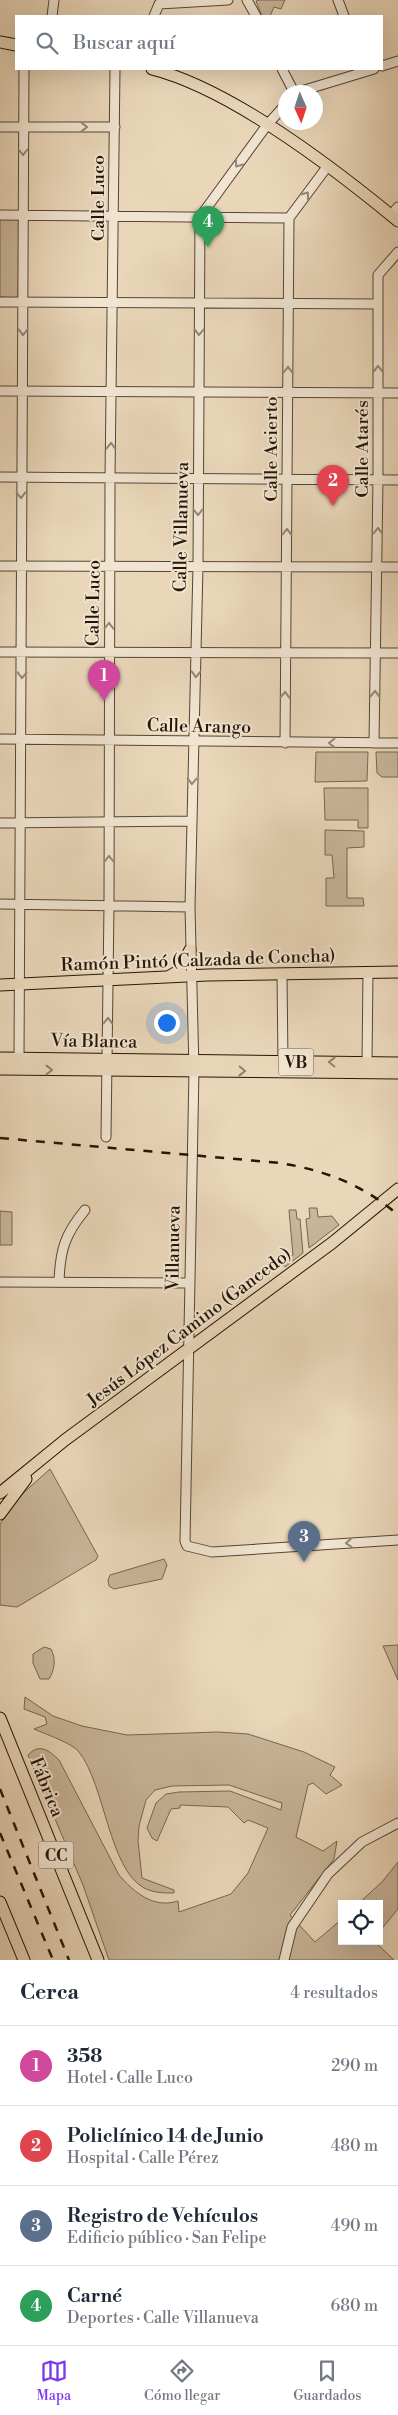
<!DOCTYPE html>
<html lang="es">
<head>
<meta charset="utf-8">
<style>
	body { margin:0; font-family:"Libre Bodoni",serif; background:#f6f6f7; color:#1f2937 }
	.controls { position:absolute; right:15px; bottom:15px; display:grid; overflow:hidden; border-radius:0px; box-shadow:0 5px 20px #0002 }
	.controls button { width:45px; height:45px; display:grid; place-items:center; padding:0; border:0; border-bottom:1px solid #e0e1e3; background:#fff; color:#1f2937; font:25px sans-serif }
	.compass { position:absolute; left:278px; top:85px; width:45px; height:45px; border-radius:50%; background:#fff; box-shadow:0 5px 20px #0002; rotate:177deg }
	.you { position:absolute; left:166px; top:1022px; width:18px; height:18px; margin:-12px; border:4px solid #fff; border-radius:50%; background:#1a73e8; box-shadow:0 0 0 8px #1a73e833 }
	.badge { display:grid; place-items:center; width:32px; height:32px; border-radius:50%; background:#7c3aed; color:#fff; font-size:16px; font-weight:700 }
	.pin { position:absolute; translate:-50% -41px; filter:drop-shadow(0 1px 2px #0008) }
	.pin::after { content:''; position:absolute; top:26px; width:18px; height:15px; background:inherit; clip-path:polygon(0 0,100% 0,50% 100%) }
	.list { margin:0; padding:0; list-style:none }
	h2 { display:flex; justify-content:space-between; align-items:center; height:65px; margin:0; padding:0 20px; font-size:21px }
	h2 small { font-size:16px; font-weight:400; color:#747a83 }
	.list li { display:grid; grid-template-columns:32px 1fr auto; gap:15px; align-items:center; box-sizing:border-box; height:80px; padding:0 20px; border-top:1px solid #e0e1e3 }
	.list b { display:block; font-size:19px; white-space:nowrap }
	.list p { margin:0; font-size:16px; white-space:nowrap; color:#747a83 }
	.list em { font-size:16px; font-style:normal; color:#747a83 }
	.icon { flex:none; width:28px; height:28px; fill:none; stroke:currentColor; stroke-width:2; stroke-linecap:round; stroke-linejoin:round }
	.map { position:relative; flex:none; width:398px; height:1960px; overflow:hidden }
	.search { position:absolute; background:#fff; box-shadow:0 5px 20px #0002; left:15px; right:15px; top:15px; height:55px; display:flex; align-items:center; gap:12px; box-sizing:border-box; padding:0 18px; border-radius:0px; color:#747a83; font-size:19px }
	.sheet { height:385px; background:#fff }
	nav { display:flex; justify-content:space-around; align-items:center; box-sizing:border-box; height:70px; border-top:1px solid #e0e1e3; background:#fff; font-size:14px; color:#747a83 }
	nav a { display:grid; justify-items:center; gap:2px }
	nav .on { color:#7c3aed }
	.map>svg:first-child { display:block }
	.green { fill:#c9b69b; stroke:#776650 }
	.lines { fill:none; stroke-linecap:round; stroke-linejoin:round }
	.minor-casing { stroke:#564632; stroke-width:11 }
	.major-casing { stroke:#251505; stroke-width:13 }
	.minor { stroke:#f1e5d2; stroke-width:9 }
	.major { stroke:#ead7ba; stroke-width:11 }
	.rail { stroke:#251505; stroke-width:2.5; stroke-dasharray:9 9; stroke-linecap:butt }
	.oneway { stroke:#958776 }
	.oneway2 { stroke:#918069 }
	.labels { text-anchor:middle; stroke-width:4; stroke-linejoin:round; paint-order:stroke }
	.shield { fill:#f1e5d2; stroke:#625342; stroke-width:1 }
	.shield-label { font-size:16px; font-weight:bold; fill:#251505 }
	.street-label { font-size:18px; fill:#251505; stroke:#f1e5d2 }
</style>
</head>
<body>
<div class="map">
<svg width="398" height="1960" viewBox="0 0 398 1960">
	<rect width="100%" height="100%" fill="#ead7ba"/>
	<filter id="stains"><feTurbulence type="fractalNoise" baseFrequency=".004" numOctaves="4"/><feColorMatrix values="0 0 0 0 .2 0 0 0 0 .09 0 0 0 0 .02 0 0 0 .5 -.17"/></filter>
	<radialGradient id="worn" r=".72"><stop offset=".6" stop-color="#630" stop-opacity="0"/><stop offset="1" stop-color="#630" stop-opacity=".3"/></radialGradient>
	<!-- green -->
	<path class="green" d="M259,0H285L281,9L274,7L270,16H262L256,1Z
		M0,217L20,218L18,298L0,297Z
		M316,752H368L367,781L315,782Z
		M376,752H398V777H382L377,773Z
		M324,788H368V828H358V820H325Z
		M325,830L364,831V847L347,848V898H363L364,906H326V878H334L332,855H325Z
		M309,1208H317L318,1217L332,1216L339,1225L309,1248L306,1219L310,1218Z
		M289,1210H296L297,1219H300L303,1253L285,1267L282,1262L293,1255Z
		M0,1211L12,1212V1245H0Z
		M50,1469L98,1556L96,1560L17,1607L0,1605V1524L20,1496Z
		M164,1559L167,1565L162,1579L114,1589L109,1586L108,1580L110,1575Z
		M398,1645V1680L383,1646Z
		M44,1647L51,1649C56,1659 55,1669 49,1679H40L33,1663V1654Z
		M25,1697L53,1716L82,1726L127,1735L218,1732L248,1734L304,1752L335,1767L330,1775L342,1785L326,1794L313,1783L308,1785L296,1837L323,1851L337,1841L334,1859L290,1915L315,1942L342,1919V1941H374L394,1960H109L83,1885L28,1755C39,1743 49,1750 59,1760L119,1875C134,1892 153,1909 178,1901L179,1912L231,1894L248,1873L268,1828L248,1820L244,1823L228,1807L180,1805V1808L171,1809L157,1841L152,1838L147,1828L156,1803L166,1794L179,1792L230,1791L281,1810L282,1803L229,1785L172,1786L155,1790L146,1800L139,1826L138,1841L142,1878L174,1890V1893C164,1893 154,1893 144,1888C109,1869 105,1785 79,1752C72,1743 45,1734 34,1729L47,1724L45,1717L24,1709Z
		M398,1862V1909L379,1932V1904H358L382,1882Z"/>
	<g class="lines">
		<defs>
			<path id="minor" d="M247,0L256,16
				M338,0L344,16
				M159,4L228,0
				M52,16L54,0
				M154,16L159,4
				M382,66L398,61
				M282,69L294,92
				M298,92L374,69
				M286,104L267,125L200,217L198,566L190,907L194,1070L185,1541L187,1546L212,1552L398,1540
				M0,127H115
				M0,215L289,218
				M391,215L398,207
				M0,302L378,304
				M0,391L398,393
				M0,477L398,480
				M0,566L398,567
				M0,652L398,653
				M0,739L398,743
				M285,743L289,218L327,167
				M374,743L378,480V275L398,252
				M0,823L191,821
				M0,904L190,907
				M282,974L283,1062
				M19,1058L24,69
				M367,1062L368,972
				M106,1137L109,906L110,478L115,69
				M0,1282L189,1283
				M59,1282C60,1250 65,1234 85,1210
				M284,1960L292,1927L328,1874L362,1842L398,1823"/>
			<path id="major" d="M0,42L16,45
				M152,69C231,89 335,169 398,221
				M168,977L180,970L190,950
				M0,985L208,975L398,972
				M0,1058L398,1063
				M0,1069L398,1073
				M0,1493L65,1440L332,1243L398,1189
				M0,1514L26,1479
				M0,1718L98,1960
				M0,1902L24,1960"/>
		</defs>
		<!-- minor casing -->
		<use href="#minor" class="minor-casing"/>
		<!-- major casing -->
		<use href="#major" class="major-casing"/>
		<!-- minor -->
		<use href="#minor" class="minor"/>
		<!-- major -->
		<use href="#major" class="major"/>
		<!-- rail -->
		<path class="rail" d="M0,1138L280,1163C324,1170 364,1185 398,1215
			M0,1789L69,1960
			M0,1833L53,1960"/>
	</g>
	<!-- one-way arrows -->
	<defs><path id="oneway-chevron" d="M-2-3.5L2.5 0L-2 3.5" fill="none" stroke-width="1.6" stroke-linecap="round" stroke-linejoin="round" transform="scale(1.25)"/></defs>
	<g class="oneway">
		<use href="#oneway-chevron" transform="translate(84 127)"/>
		<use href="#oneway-chevron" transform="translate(23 152) rotate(90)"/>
		<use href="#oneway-chevron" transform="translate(238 164) rotate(126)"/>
		<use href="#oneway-chevron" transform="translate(306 195) rotate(-54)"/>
		<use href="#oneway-chevron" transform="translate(23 332) rotate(91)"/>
		<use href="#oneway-chevron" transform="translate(199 332) rotate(91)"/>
		<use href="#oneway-chevron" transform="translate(378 369) rotate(-91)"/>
		<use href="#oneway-chevron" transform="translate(288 370) rotate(-90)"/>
		<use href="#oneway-chevron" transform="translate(111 446) rotate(-89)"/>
		<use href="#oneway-chevron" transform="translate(21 495) rotate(89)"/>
		<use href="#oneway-chevron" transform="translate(198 512) rotate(90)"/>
		<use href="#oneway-chevron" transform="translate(378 531) rotate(-89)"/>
		<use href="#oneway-chevron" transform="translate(287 532) rotate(-89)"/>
		<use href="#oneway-chevron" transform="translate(109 626) rotate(-89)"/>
		<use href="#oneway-chevron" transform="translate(196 674) rotate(92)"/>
		<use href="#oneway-chevron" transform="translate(22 675) rotate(91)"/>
		<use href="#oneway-chevron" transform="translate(375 694) rotate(-89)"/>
		<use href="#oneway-chevron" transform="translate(285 695) rotate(-89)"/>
		<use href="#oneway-chevron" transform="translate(332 743) rotate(180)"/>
		<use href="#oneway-chevron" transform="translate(192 781) rotate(92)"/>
		<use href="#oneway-chevron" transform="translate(109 859) rotate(-90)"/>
		<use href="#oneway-chevron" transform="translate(108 1021) rotate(-89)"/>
		<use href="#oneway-chevron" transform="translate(349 1543) rotate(176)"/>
	</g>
	<g class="oneway2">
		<use href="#oneway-chevron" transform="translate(332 1062) rotate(-179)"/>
		<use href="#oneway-chevron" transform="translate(49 1070)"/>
		<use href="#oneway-chevron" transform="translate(242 1071) rotate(1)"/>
	</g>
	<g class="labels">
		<!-- shield labels -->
		<g class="shield">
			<rect x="278.5" y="1048.5" width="35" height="27" rx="4"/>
			<rect x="38.5" y="1841.5" width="35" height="27" rx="4"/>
		</g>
		<g class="shield-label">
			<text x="296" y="1068">VB</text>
			<text x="56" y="1861">CC</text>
		</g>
		<!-- street labels -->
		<g class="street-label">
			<text transform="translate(98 198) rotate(-90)" y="6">Calle Luco</text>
			<text transform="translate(271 449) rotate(-90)" y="6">Calle Acierto</text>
			<text transform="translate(362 449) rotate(-90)" y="6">Calle Atarés</text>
			<text transform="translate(181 527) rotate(-89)" y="6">Calle Villanueva</text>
			<text transform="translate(93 603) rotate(-89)" y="6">Calle Luco</text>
			<text transform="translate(199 726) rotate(1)" y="6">Calle Arango</text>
			<text transform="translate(198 960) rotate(-2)" y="6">Ramón Pintó (Calzada de Concha)</text>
			<text transform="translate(94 1041) rotate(1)" y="6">Vía Blanca</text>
			<text transform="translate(173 1248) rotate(-89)" y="6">Villanueva</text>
			<text transform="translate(189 1327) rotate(-37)" y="6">Jesús López Camino (Gancedo)</text>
			<text transform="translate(47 1787) rotate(68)" y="6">Fábrica</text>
		</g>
	</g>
	<rect width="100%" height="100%" filter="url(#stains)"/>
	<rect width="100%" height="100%" fill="url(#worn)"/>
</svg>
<div class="controls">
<button><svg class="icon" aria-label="locate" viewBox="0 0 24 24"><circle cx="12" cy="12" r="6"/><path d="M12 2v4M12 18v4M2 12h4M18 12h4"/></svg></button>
</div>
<svg class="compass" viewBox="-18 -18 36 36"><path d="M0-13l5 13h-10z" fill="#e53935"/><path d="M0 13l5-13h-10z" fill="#747a83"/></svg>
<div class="you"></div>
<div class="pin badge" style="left:104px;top:701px;background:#d1479c">1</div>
<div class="pin badge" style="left:333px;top:506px;background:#e0444e">2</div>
<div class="pin badge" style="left:304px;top:1562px;background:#5c6f8a">3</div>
<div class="pin badge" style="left:208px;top:247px;background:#2e9e5b">4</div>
<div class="search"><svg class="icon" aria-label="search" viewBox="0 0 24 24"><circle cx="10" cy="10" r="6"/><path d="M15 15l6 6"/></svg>Buscar aquí</div>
</div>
<section class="sheet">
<h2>Cerca<small>4 resultados</small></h2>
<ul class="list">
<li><span class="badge" style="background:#d1479c">1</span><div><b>358</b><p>Hotel · Calle Luco</p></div><em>290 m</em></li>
<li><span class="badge" style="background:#e0444e">2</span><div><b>Policlínico 14 de Junio</b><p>Hospital · Calle Pérez</p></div><em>480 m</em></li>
<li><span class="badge" style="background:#5c6f8a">3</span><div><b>Registro de Vehículos</b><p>Edificio público · San Felipe</p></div><em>490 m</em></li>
<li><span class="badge" style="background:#2e9e5b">4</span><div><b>Carné</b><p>Deportes · Calle Villanueva</p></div><em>680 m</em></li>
</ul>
</section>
<nav>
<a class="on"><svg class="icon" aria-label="map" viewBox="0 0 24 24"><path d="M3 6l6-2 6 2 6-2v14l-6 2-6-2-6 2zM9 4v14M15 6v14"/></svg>Mapa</a>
<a><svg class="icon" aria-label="directions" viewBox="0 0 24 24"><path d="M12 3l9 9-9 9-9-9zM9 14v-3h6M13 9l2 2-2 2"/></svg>Cómo llegar</a>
<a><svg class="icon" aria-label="saved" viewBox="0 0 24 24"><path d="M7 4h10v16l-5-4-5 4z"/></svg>Guardados</a>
</nav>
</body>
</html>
